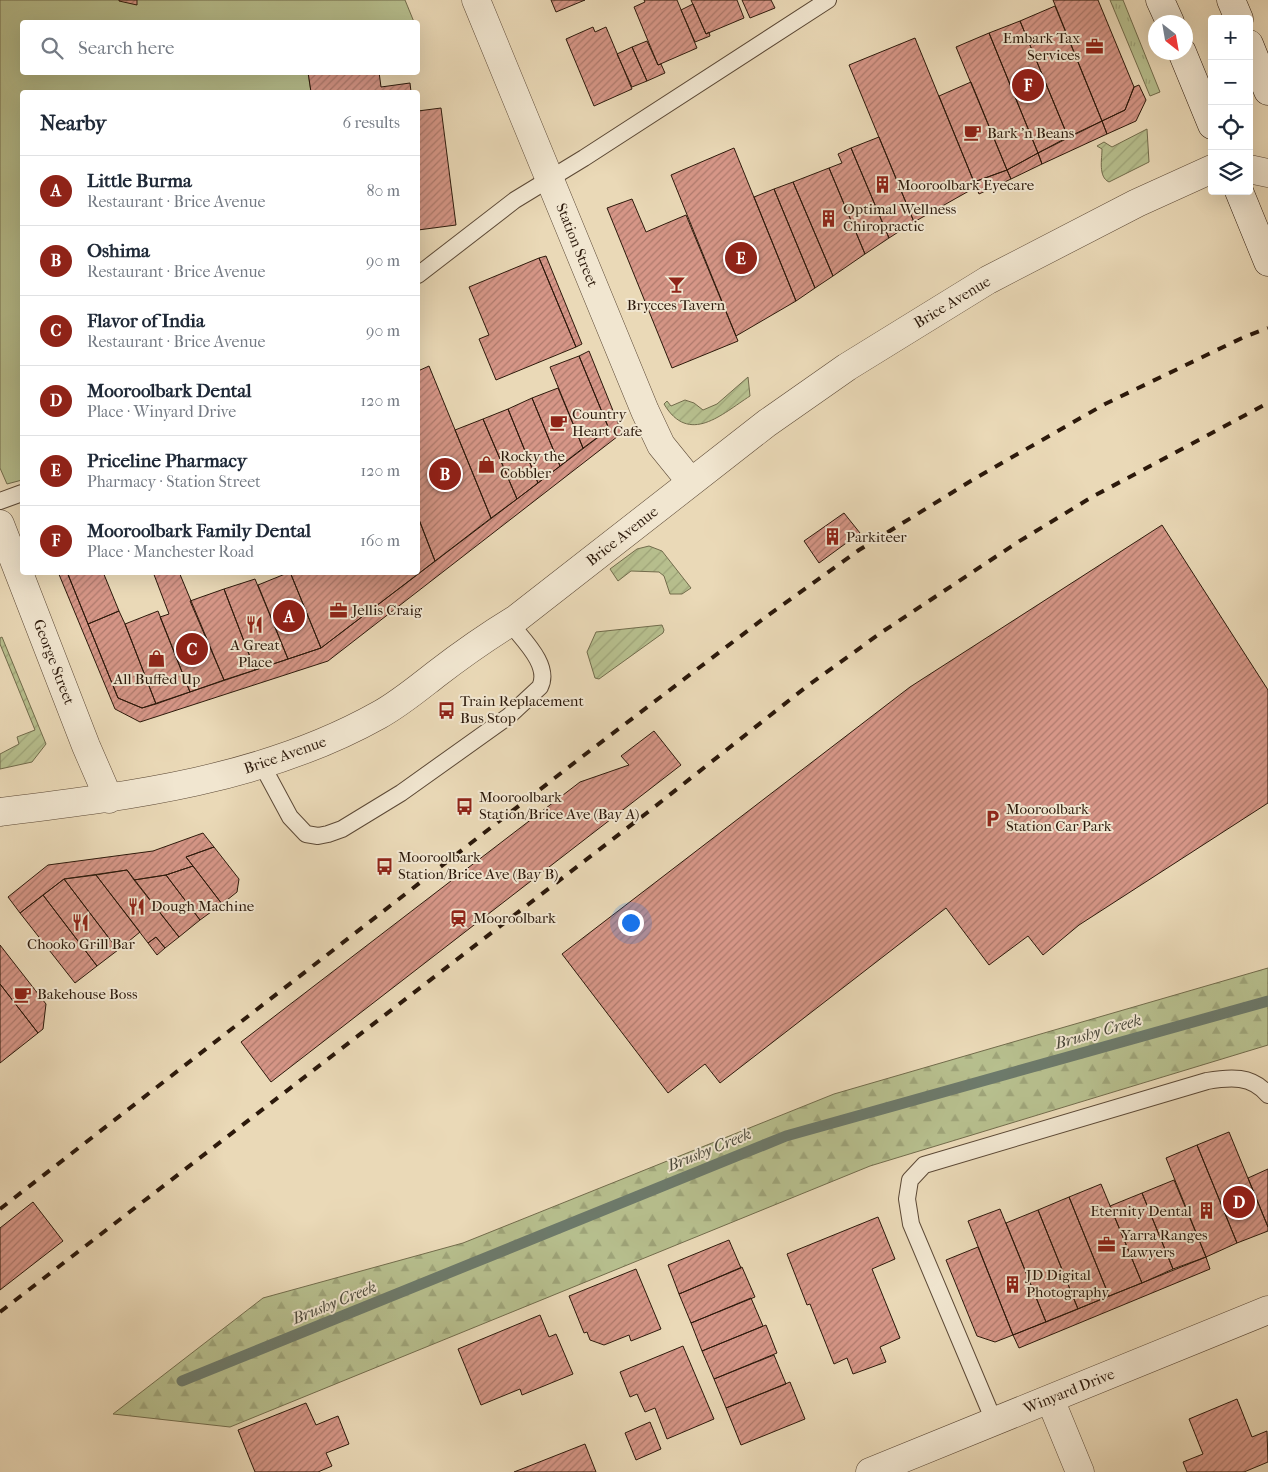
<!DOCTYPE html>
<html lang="en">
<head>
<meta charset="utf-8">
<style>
	body { margin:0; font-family:"IM FELL French Canon",serif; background:#f2f2f3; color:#1f2937 }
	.controls { position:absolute; right:15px; top:15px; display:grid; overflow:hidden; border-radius:5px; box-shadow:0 5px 20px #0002 }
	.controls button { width:45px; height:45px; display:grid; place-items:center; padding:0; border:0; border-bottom:1px solid #e0e1e3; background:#fff; color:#1f2937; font:25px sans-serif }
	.compass { position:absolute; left:1148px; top:15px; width:45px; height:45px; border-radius:50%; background:#fff; box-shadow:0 5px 20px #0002; rotate:149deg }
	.you { position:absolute; left:630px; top:922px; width:18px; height:18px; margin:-12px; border:4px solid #fff; border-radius:50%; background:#1a73e8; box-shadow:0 0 0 8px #1a73e833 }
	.badge { display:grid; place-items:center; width:32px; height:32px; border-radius:50%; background:#8f2418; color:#fff; font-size:16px; font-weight:700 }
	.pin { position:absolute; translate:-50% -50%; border:2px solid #fff; box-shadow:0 1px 5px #0006 }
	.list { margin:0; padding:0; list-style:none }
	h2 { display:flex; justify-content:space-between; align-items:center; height:65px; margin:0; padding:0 20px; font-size:21px }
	h2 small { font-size:16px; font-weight:400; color:#747a83 }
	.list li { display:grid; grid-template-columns:32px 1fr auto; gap:15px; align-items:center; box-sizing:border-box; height:70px; padding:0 20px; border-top:1px solid #e0e1e3 }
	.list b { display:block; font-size:19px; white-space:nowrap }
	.list p { margin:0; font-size:16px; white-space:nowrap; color:#747a83 }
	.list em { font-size:16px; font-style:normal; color:#747a83 }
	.icon { flex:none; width:28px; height:28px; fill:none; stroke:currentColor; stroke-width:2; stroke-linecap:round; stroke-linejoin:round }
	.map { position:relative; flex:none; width:1268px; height:1472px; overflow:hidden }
	.search { position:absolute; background:#fff; box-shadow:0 5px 20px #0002; left:20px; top:20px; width:400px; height:55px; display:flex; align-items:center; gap:12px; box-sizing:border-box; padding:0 18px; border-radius:5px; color:#747a83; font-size:19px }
	.panel { position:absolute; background:#fff; box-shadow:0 5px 20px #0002; left:20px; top:90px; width:400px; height:485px; border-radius:5px }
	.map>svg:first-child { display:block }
	.grass { fill:url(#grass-tufts); stroke:#726c4c }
	.forest { fill:url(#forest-firs); stroke:#726c4c }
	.park { fill:#b7bf8e; stroke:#726c4c }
	.garden { fill:url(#garden-furrows); stroke:#726c4c }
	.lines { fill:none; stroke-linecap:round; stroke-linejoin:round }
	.stream { stroke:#6d7a6b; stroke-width:11 }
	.building { fill:url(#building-hatch); stroke:#2c190b }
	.service-casing { stroke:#5c4936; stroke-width:18 }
	.minor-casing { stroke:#5c4936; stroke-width:29 }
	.secondary-casing { stroke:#2c190b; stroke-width:29 }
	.service { stroke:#f1e6d0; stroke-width:16 }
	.minor { stroke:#f1e6d0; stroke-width:28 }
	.secondary { stroke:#f1e6d0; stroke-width:28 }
	.rail { stroke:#2c190b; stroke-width:4; stroke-dasharray:9 9; stroke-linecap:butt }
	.labels { text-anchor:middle; stroke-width:4; stroke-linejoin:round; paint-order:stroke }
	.poi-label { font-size:15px; fill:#2c190b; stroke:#f1e6d0; text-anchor:start }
	.street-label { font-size:15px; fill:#2c190b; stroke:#f1e6d0 }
	.water-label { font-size:16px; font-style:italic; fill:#4c493b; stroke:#f1e6d0 }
</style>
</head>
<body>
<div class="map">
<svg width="1268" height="1472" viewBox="0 0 1268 1472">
	<defs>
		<pattern id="grass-tufts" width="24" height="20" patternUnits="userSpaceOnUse" patternTransform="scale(1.25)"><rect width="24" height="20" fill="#b7bf8e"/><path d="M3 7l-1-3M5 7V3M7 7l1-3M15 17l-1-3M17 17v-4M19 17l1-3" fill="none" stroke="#9ea479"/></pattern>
		<pattern id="forest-firs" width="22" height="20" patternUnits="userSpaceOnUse" patternTransform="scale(1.25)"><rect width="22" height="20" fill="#b7bf8e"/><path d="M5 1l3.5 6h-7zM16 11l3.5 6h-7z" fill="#9ea479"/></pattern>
		<pattern id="garden-furrows" width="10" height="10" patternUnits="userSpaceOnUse" patternTransform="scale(1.25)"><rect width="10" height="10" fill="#b7bf8e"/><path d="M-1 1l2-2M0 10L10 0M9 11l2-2" fill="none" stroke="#9ea479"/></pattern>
		<pattern id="building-hatch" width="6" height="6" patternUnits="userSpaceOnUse" patternTransform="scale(1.25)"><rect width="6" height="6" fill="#d69687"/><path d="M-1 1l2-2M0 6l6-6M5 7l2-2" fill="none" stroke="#ae7a6d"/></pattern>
	</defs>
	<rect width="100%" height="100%" fill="#ead9b7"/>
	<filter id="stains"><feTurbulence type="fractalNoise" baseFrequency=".004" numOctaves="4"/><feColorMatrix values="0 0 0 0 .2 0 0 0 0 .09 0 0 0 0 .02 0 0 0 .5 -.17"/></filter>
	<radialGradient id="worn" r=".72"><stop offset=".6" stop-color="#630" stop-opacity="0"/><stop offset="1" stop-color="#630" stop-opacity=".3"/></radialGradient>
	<!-- grass -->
	<path class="grass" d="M1110,0H1123L1160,92L1150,96Z"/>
	<!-- forest -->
	<path class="forest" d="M1268,968V1045L870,1166L230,1427L113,1414L263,1298L463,1243L834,1094Z"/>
	<!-- park -->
	<path class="park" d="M0,0H405L414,22H22V72L308,73L311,92H22V480L7,484L0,468Z"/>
	<!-- garden -->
	<path class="garden" d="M1147,129L1149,162L1109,182C1098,177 1102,159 1102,149L1097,146L1104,142L1112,147Z
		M748,377L750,396C722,414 689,446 664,404L667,401L671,406L685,400L694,403L703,410L717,404Z
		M649,546L662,551L691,588L682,594H670L664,576L659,572L631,571L618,581L610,569L637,549Z
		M662,625L664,630L663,633L599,679L595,678L587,652L596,632Z
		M2,637L46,744L32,762L0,769V754L19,744L17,737L35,730L0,644V638Z"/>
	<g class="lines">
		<!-- stream -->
		<path class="stream" d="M182,1381L786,1136L1268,1001"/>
	</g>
	<!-- building -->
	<path class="building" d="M119,0H137V5L119,1Z
		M551,0H585L556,12Z
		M644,0H677L697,48L658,65L634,7L645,2Z
		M691,0H737L744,18L706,34Z
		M742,0H771L775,8L750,18Z
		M1053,0H1098L1134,87L1125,110L1102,121Z
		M693,4L706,34L709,32L710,36L695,42L681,10Z
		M1055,6L1102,121L1068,137L1020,21Z
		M1020,21L1068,137L1038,153L989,33Z
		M593,27L595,32L606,27L632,89L594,106L566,39Z
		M989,33L1038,153L1007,170L956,47Z
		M915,38L976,187L914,222L849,65Z
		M647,41L658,65L661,64L665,73L647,81L632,47Z
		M632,47L647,81L632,87L617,54Z
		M308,72H379L381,87L410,83L411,92H311Z
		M971,82L1007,170L974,182L939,96Z
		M1139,85L1146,100L1136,121L1107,134L1102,121L1125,110L1134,87Z
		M441,108L456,225L418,230V111Z
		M1102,121L1107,134L1042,164L1038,153Z
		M879,137L914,222L889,238L851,148Z
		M734,148L796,301L736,336L671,175Z
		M851,148L889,238L865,254L829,168L842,163L838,154Z
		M1038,153L1042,164L1011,179L1007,170Z
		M829,168L865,254L833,276L793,182Z
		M1007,170L1011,179L979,194L974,182Z
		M793,182L833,276L815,288L774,189Z
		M774,189L815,288L796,301L754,197Z
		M632,199L646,232L686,215L738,341L672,368L607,208Z
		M546,256L582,344L576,347L539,258Z
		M539,258L576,347L496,380L479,339L489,335L469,287Z
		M589,351L622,433L328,661L140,722L115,709L58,572H67L118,698L142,708L321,648L609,429L579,356Z
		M579,356L609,429L583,448L550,367Z
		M429,366L491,518L435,561L418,517V371Z
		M558,388L583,448L560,466L532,398Z
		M532,398L560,466L538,483L508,409Z
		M508,409L538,483L517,499L483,419Z
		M483,419L517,499L491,518L455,430Z
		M844,513L860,533L819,563L804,541Z
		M418,517L435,561L321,648L290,572H418Z
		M1162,525L1268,690V803L1079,925L1043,955L1028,936L989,965L946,908L720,1083L705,1064L668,1093L562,954L910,687Z
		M67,572H103L119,611L88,624Z
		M153,572H179L224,680L190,692L160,617L169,614Z
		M290,572L321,648L288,659L258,585Z
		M255,579L288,659L255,670L224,589Z
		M224,589L255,670L224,680L190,601Z
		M119,611L125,624L156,704L142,708L118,698L88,624Z
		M158,611L190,692L156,704L125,624Z
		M654,731L681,765L271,1082L241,1042L580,782L629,765L621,756Z
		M203,833L214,847L186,857L193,866L166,875L134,880L127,870L64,879L20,913L8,897L48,865L153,851Z
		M214,847L239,879L237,892L222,904L186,857Z
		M193,866L222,904L200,920L166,875Z
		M127,870L179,937L165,948L156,937L148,943L96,875Z
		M96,875L140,932L118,950L64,879Z
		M166,875L200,920L179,937L134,880Z
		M64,879L118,950L97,966L43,895Z
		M43,895L97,966L75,983L20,913Z
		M156,937L165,948L157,955L148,943Z
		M0,945L46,1004L43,1029L38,1033L0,984Z
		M0,984L38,1033L0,1063Z
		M1229,1132L1268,1227V1231L1237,1243L1197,1145Z
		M1197,1145L1237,1243L1206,1257L1166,1158Z
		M1268,1169V1227L1248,1178Z
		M1174,1180L1206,1257L1173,1269L1142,1193Z
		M1101,1184L1142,1283L1109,1296L1069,1197Z
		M1142,1193L1173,1269L1142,1283L1110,1206Z
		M1069,1197L1109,1296L1078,1309L1038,1210Z
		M33,1202L63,1241L0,1290V1228Z
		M1000,1209L1046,1322L1013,1335L968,1221Z
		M1038,1210L1078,1309L1046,1322L1006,1223Z
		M878,1217L895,1259L872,1269L900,1338L880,1347L886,1362L853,1374L847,1358L834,1364L810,1304L807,1305L787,1254Z
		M729,1240L741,1268L679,1294L668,1265Z
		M978,1247L1013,1335L995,1342L977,1336L946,1260Z
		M1206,1257L1210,1269L1019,1348L1013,1335Z
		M742,1267L755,1297L691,1323L679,1294Z
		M636,1269L661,1329L631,1341L629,1335L604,1345L590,1340L587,1332L584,1333L569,1296Z
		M751,1298L763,1326L702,1351L691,1323Z
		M540,1315L549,1337L556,1334L573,1374L522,1395L520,1389L481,1405L458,1349Z
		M766,1325L777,1353L714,1379L702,1351Z
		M683,1346L714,1419L667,1439L655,1408L645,1412L637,1394L630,1397L620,1372Z
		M774,1355L786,1384L726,1408L714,1379Z
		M790,1382L805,1419L741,1445L726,1408Z
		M1237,1399L1252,1437L1267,1431L1268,1462L1244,1472H1187L1183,1462L1203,1454L1189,1419Z
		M306,1403L316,1425L338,1416L349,1444L326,1453L332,1466L318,1472H255L238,1430Z
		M650,1422L661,1449L636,1460L625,1433Z
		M585,1444L596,1472H514Z"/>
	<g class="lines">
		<defs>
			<path id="service" d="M418,275L515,200L584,158L828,0
				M0,501L22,493
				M262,765L290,817L306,834L318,836L328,834L342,829L401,793L509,716L540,687C551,665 522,639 510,623
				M994,1421L911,1224L907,1199L910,1180L924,1165L1207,1081C1230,1077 1252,1075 1268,1095"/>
			<path id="minor" d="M476,0L645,411L661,445L691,482
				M1249,169L1268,173
				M0,524L86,746L109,799
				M0,812C130,796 263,780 379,715C399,704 417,689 435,675C461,655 488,636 516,619L767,423L847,367L988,280L1137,203L1212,169
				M1050,1399L1080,1472
				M870,1472L1268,1310"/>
			<path id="secondary" d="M1160,0L1170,22
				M1231,0L1239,19
				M1249,44L1268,91
				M1182,52L1212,125
				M1239,191L1268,262"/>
		</defs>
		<!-- service casing -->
		<use href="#service" class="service-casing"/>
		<!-- minor casing -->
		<use href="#minor" class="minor-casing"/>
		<!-- secondary casing -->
		<use href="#secondary" class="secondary-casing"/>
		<!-- service -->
		<use href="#service" class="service"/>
		<!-- minor -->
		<use href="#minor" class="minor"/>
		<!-- secondary -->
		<use href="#secondary" class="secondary"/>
		<!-- rail -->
		<path class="rail" d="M0,1209L583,756L767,616L859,550L974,479L1105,404L1244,337L1268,328
			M0,1312L648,812L806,687L882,632L1018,542L1092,497L1268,403"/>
	</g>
	<!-- icons -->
	<defs>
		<symbol id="office-bare" viewBox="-9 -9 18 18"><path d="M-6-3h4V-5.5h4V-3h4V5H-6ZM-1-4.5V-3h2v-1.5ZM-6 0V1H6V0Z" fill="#8f2418" stroke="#f1e6d0" stroke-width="2.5" paint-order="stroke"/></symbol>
		<symbol id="cafe-bare" viewBox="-9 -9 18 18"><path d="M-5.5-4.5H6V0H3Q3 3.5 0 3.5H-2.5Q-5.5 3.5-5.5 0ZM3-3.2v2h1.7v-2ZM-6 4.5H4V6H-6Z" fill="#8f2418" stroke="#f1e6d0" stroke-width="2.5" paint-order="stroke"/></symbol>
		<symbol id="building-bare" viewBox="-9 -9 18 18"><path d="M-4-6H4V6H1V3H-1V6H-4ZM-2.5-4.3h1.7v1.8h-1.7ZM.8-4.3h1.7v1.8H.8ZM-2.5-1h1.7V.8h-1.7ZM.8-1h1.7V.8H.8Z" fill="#8f2418" stroke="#f1e6d0" stroke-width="2.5" paint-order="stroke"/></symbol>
		<symbol id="bar-bare" viewBox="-9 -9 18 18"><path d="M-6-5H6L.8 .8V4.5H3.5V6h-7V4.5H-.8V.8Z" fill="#8f2418" stroke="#f1e6d0" stroke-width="2.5" paint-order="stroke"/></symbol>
		<symbol id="shop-bare" viewBox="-9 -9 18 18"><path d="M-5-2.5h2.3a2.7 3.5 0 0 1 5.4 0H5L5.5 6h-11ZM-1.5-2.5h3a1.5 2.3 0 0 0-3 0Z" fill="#8f2418" stroke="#f1e6d0" stroke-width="2.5" paint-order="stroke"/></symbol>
		<symbol id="restaurant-bare" viewBox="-9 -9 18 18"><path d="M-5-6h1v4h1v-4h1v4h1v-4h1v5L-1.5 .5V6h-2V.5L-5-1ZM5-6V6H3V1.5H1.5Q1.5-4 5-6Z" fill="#8f2418" stroke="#f1e6d0" stroke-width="2.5" paint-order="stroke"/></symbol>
		<symbol id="bus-bare" viewBox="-9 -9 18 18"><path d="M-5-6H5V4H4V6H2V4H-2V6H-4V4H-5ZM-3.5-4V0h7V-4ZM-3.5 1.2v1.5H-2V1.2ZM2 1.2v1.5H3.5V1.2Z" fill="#8f2418" stroke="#f1e6d0" stroke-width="2.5" paint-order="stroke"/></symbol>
		<symbol id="parking-bare" viewBox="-9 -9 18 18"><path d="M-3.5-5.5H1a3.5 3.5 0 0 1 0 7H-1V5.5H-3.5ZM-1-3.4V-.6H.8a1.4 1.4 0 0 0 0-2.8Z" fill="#8f2418" stroke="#f1e6d0" stroke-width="2.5" paint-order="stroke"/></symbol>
		<symbol id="station-bare" viewBox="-9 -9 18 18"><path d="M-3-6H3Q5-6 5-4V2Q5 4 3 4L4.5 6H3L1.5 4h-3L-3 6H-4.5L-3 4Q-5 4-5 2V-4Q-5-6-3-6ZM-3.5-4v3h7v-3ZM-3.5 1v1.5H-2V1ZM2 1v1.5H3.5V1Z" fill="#8f2418" stroke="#f1e6d0" stroke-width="2.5" paint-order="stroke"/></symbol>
	</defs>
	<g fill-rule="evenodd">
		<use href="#office-bare" x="1082" y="34" width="25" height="25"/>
		<use href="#cafe-bare" x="960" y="120" width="25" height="25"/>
		<use href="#building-bare" x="870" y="172" width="25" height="25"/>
		<use href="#building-bare" x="816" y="206" width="25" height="25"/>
		<use href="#bar-bare" x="664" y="272" width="25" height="25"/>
		<use href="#cafe-bare" x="546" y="410" width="25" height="25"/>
		<use href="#shop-bare" x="474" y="452" width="25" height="25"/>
		<use href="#building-bare" x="820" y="524" width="25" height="25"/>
		<use href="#office-bare" x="326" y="598" width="25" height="25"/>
		<use href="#restaurant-bare" x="242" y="612" width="25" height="25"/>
		<use href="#shop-bare" x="144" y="646" width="25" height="25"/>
		<use href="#bus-bare" x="434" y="698" width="25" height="25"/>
		<use href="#bus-bare" x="452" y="794" width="25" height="25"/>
		<use href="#parking-bare" x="980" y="806" width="25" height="25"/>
		<use href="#bus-bare" x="372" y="854" width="25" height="25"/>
		<use href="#restaurant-bare" x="124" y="894" width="25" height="25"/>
		<use href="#station-bare" x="446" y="906" width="25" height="25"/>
		<use href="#restaurant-bare" x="68" y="910" width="25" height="25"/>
		<use href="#cafe-bare" x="10" y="982" width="25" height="25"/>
		<use href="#building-bare" x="1194" y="1198" width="25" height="25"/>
		<use href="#office-bare" x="1094" y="1232" width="25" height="25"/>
		<use href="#building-bare" x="1000" y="1272" width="25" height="25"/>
	</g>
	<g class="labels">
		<!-- poi labels -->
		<g class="poi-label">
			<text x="1080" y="43" text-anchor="end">Embark Tax<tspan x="1080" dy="17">Services</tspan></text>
			<text x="987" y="138">Bark 'n Beans</text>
			<text x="897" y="190">Mooroolbark Eyecare</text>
			<text x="843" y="214">Optimal Wellness<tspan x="843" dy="17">Chiropractic</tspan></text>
			<text x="676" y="310" text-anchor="middle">Brycces Tavern</text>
			<text x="572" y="419">Country<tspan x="572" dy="17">Heart Cafe</tspan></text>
			<text x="500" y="461">Rocky the<tspan x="500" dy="17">Cobbler</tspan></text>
			<text x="846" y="542">Parkiteer</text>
			<text x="352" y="615">Jellis Craig</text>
			<text x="255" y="650" text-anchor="middle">A Great<tspan x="255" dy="17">Place</tspan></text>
			<text x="157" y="684" text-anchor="middle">All Buffed Up</text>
			<text x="460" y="706">Train Replacement<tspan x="460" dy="17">Bus Stop</tspan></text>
			<text x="479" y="802">Mooroolbark<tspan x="479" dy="17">Station/Brice Ave (Bay A)</tspan></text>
			<text x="1006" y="814">Mooroolbark<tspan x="1006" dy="17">Station Car Park</tspan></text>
			<text x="398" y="862">Mooroolbark<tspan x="398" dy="17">Station/Brice Ave (Bay B)</tspan></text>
			<text x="151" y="911">Dough Machine</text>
			<text x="473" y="923">Mooroolbark</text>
			<text x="81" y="949" text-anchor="middle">Chooko Grill Bar</text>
			<text x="37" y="999">Bakehouse Boss</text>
			<text x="1192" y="1216" text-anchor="end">Eternity Dental</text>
			<text x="1121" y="1240">Yarra Ranges<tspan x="1121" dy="17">Lawyers</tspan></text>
			<text x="1026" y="1280">JD Digital<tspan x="1026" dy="17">Photography</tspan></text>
		</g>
		<!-- street labels -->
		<g class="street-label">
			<text transform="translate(577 245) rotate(68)" y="5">Station Street</text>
			<text transform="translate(952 302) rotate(-31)" y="5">Brice Avenue</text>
			<text transform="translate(622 536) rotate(-38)" y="5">Brice Avenue</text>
			<text transform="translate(54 662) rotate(69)" y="5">George Street</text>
			<text transform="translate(285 755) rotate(-19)" y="5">Brice Avenue</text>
			<text transform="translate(1069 1391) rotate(-22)" y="5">Winyard Drive</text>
		</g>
		<!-- water labels -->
		<g class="water-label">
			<text transform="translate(1098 1031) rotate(-16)" y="6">Brushy Creek</text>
			<text transform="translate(709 1149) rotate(-22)" y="6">Brushy Creek</text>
			<text transform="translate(334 1302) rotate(-22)" y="6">Brushy Creek</text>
		</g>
	</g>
	<rect width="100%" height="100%" filter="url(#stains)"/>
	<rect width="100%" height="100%" fill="url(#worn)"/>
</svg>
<div class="controls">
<button>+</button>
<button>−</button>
<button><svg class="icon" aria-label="locate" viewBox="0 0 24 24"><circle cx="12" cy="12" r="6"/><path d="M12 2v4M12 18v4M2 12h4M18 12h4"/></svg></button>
<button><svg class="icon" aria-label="layers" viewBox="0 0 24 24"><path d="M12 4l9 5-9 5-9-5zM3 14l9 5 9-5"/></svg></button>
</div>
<svg class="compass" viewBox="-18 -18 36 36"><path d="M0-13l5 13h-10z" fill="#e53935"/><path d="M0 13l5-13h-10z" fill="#747a83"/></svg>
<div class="you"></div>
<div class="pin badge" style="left:289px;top:616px">A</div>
<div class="pin badge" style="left:445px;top:474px">B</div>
<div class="pin badge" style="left:192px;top:649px">C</div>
<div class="pin badge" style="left:1239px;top:1202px">D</div>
<div class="pin badge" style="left:741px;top:258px">E</div>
<div class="pin badge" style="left:1028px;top:85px">F</div>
<div class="search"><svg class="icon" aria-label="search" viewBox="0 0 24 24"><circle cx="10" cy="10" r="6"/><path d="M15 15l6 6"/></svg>Search here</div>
<section class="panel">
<h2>Nearby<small>6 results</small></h2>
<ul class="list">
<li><span class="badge">A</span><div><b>Little Burma</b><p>Restaurant · Brice Avenue</p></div><em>80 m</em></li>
<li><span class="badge">B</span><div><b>Oshima</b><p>Restaurant · Brice Avenue</p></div><em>90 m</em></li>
<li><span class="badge">C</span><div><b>Flavor of India</b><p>Restaurant · Brice Avenue</p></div><em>90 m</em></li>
<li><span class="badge">D</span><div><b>Mooroolbark Dental</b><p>Place · Winyard Drive</p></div><em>120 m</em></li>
<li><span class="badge">E</span><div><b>Priceline Pharmacy</b><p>Pharmacy · Station Street</p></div><em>120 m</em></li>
<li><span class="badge">F</span><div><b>Mooroolbark Family Dental</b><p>Place · Manchester Road</p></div><em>160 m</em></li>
</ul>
</section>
</div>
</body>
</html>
